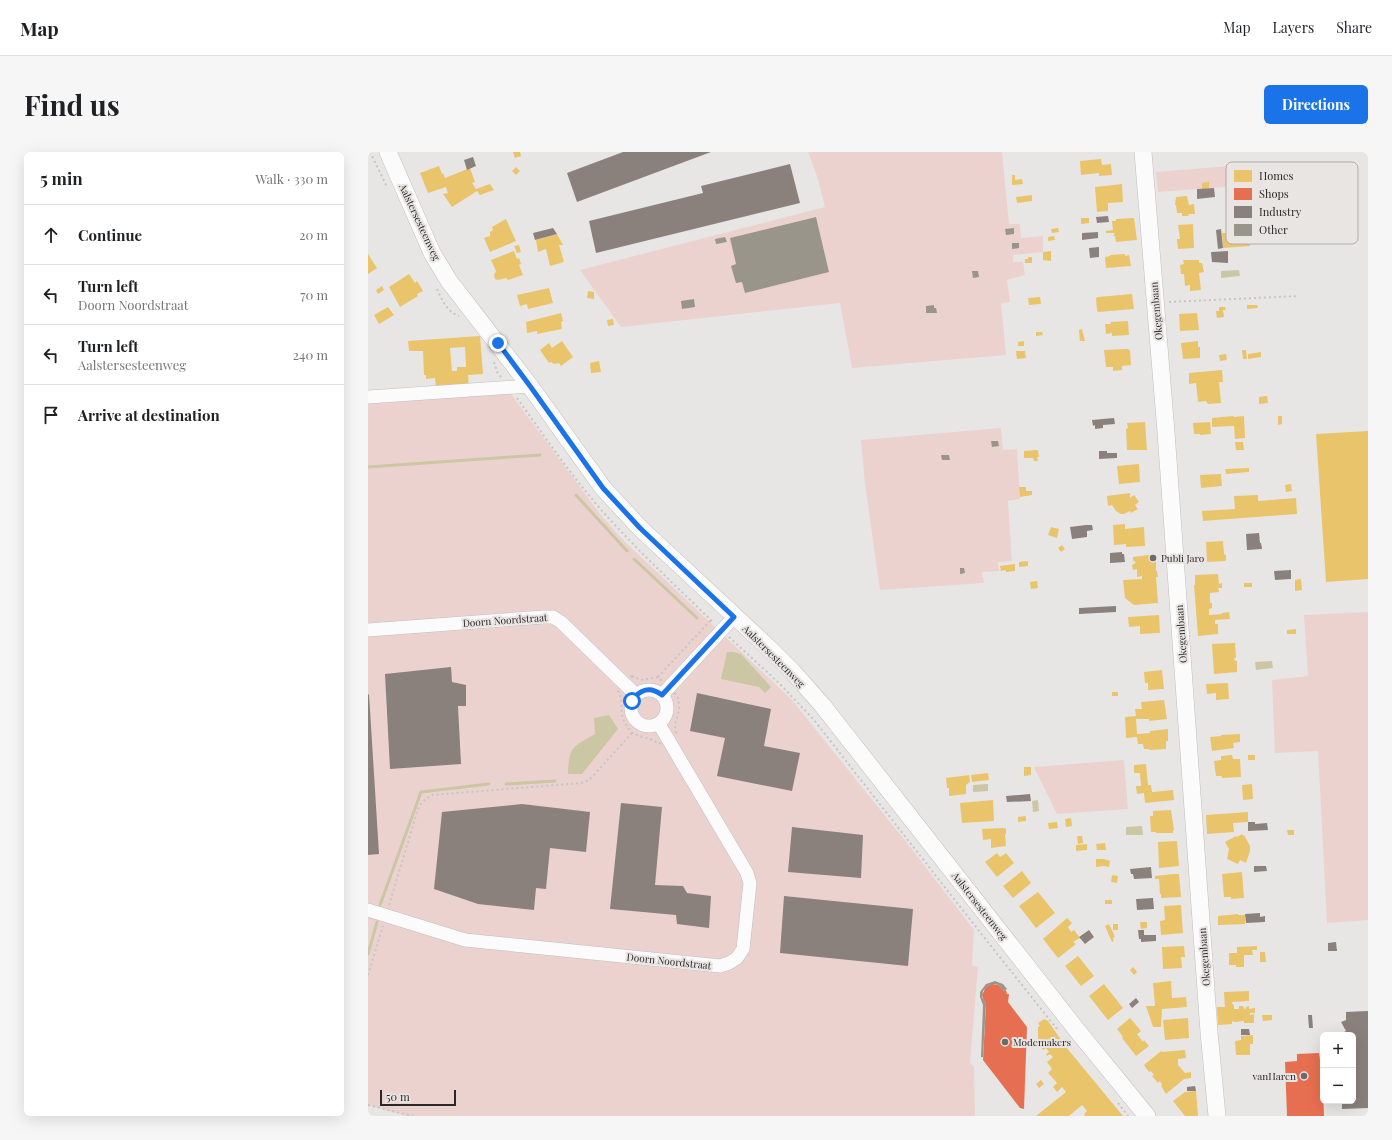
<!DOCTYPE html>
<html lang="en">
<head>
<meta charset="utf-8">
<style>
	body { margin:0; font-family:"Playfair Display",serif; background:#f6f6f6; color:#202124 }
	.controls { position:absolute; right:12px; bottom:12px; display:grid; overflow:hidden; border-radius:6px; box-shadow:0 4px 16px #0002 }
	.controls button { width:36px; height:36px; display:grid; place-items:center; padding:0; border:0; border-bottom:1px solid #e0e0e0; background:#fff; color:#202124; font:20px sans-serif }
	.scale { position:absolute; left:12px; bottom:10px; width:76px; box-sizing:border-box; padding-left:4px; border:2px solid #292827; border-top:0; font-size:11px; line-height:14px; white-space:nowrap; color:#292827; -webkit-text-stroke:3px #e9e5e3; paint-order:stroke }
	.stop { position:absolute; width:12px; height:12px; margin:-9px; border:3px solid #1a73e8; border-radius:50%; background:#fff }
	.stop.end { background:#1a73e8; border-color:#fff; box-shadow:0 1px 4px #0008 }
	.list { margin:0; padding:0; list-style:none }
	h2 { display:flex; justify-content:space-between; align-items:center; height:52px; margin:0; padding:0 16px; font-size:17px }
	h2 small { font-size:13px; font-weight:400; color:#757577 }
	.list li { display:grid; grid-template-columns:26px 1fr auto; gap:12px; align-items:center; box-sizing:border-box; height:60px; padding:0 16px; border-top:1px solid #e0e0e0 }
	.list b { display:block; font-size:15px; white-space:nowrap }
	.list p { margin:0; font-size:13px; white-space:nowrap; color:#757577 }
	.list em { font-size:13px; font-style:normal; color:#757577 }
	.icon { flex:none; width:22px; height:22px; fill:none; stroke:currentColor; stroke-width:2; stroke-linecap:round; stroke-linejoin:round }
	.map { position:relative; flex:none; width:1000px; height:964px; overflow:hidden; border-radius:6px }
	header { display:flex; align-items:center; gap:24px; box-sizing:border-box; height:56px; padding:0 20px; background:#fff; border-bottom:1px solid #e0e0e0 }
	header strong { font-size:19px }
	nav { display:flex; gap:22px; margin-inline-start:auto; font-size:14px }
	.intro { display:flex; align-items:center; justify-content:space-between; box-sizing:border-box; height:96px; padding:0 24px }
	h1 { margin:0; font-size:28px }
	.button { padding:10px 18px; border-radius:6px; background:#1a73e8; color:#fff; font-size:14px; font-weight:700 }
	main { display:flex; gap:24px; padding:0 24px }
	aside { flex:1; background:#fff; border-radius:6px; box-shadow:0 4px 16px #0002 }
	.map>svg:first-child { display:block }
	.green { fill:#ebd2cf }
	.water { fill:#cbc6a3 }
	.homes { fill:#e9c46a; fill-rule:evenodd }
	.shops { fill:#e76f51 }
	.industry { fill:#8a817c }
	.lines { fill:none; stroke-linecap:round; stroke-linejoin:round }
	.stream { stroke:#cbc6a3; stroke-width:3 }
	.building { fill:#9a958b }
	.minor-casing { stroke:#c0bebe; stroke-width:14 }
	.major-casing { stroke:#c0bebe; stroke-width:18 }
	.path { stroke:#c6c5c5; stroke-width:2; stroke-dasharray:2 3; stroke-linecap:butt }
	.minor { stroke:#fcfbfb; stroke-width:13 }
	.major { stroke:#fcfbfb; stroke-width:17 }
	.route { stroke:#1a73e8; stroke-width:5 }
	.poi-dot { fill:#6c6a69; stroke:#e9e5e3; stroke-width:1.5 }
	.labels { text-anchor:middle; stroke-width:4; stroke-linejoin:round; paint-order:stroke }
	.street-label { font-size:10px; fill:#292827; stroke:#e9e5e3 }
	.poi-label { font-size:10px; fill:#292827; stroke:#e9e5e3; text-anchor:start }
	.key { fill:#e9e5e3; stroke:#afacab; stroke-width:1 }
	.key-label { font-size:11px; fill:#292827 }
</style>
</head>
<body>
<header>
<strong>Map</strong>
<nav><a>Map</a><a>Layers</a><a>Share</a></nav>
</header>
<div class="intro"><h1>Find us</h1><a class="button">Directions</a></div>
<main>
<aside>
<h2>5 min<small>Walk · 330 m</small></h2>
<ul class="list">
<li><svg class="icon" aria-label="ahead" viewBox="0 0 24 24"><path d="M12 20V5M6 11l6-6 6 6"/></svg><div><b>Continue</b></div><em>20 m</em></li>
<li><svg class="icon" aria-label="left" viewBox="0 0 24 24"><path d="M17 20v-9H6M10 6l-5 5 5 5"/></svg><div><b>Turn left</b><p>Doorn Noordstraat</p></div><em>70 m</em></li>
<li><svg class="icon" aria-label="left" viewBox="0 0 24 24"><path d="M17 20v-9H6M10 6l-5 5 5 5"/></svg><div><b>Turn left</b><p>Aalstersesteenweg</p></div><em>240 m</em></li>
<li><svg class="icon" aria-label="arrive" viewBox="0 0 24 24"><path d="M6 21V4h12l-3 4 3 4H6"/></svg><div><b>Arrive at destination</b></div></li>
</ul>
</aside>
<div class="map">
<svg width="1000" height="964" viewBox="0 0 1000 964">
	<rect width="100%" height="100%" fill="#e8e6e4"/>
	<!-- green -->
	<path class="green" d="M440,0H634L641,72H652L653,86L675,84V100L645,103V110H655L657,123L639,128L642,150L633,151L638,203L484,216L472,151L253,175L212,118L457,55L450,27Z
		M910,10L912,31L790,40L788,20Z
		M143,242L232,362L254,387L424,548L543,696L606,778L604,813L610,815L602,911L606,914L607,964H38L0,953V250Z
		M633,276L635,298L649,297L652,347L640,349L644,409L630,410L631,419L614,420L616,431L512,438L497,332L493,288Z
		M1000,460V768L959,771L950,599L907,601L904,528L940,524L936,463Z
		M756,608L760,657L689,662L666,615Z"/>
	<!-- water -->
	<path class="water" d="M871,118L872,124L853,126V119Z
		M359,500H365L373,502L403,535L397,541L391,535L353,527Z
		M904,509L905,516L888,518L887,510Z
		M241,563L250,577L214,622H200C201,595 204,595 227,582L226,566Z
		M620,632V639L605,640V633Z
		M670,648L671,659L665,660L664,649Z
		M774,674L775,683H758V675Z"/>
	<!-- homes -->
	<path class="homes" d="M145,0H152L153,4L147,6Z
		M733,7L734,13L743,12L744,23L731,24V21L713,23L712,9Z
		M71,14L74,22L75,21L77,26L102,16L107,30L104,31L108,37L122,32L126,38L112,43L109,39L84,55L75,42L80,41L78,35L60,41L52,21Z
		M148,15L152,19L148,23L144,19Z
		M644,23H647V28L654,27L655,32L644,33Z
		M841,30V36L834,37V31Z
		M754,32L755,50L740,51V59L729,60L727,35Z
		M664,43V49L649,51L648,45Z
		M819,44L821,53L826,52L827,62H821L820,64H814V61H809L808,53H807L808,45Z
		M713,66H721V71L713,72Z
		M766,66L769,88L748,90L747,84H745L747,81H738V79L745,78L744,69H748V67Z
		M138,67L148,89L122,100L116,86L122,84V80L125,78L124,75Z
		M825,72L826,96L810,97L809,87H812L810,73Z
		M690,76L691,80L684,81L683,77Z
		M866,79H874V84L881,83L882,94L855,96L854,81H866Z
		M189,82L195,93H191L196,110L182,114L178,97L170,100L168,88Z
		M686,84L687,88L680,89V85Z
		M151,93L153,100L149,101L146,94Z
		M146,99L149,107L151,106L153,112L151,113L155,123L140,128L138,126L130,128L127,127L126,123L128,119L123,108Z
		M683,99V109L675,108V100Z
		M0,102L9,116L0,122Z
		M757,102V104L761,103L763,114L738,116L737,105L742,104V103Z
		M660,105H664V111H657V107H660Z
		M815,108H831V111H834L836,120L831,121L833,138L822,139V133L817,134L816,122H813L812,113L816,112Z
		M41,122L47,131L49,129L55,139L49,142L50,144L32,155L21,135Z
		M14,134L16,138L10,142L8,138Z
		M181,136L185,151L160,157L159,152L152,154L149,143Z
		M220,139L226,140V147L219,146Z
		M764,142L766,157L730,160L729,158L728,146L730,145Z
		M672,145L673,152L661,153L660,146Z
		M879,153H889L890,156L879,157Z
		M20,155L26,163L11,172L6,163Z
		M851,155H857L858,158H855L856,165L849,166L848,159H851Z
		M193,161L195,169L193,170L194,177L169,182V179L159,181L158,170Z
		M829,161L831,178L812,179L811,162Z
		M245,167L246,173L240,174L239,168Z
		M760,169L761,183L744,184V181L738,182L737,172H743L742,170Z
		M714,177L717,189H712L711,178Z
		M668,180H674L675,183L668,184Z
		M112,184L115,222L100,223L101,235L68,237L67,226L58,227V223H56L55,199H41L40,189ZM97,195L98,215H89V219H84L82,196Z
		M194,189L205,205L193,214L191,211L186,212L183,210L181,211L172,198L181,191L184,196Z
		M656,189V194H650V190Z
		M830,189V195H832V206L815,207L813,191Z
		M760,197L761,198H762L763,213L754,214V218L745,219V215H738L736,198Z
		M874,198H878L879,207H875Z
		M648,199H657L658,206L649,207Z
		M893,200V205L880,207V202Z
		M858,202L859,208L852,209L851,203Z
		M231,209L233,220L223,221L222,211Z
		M854,218L855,230H851L853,251L840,252L838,249L830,250L828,231L821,232V221Z
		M899,244L900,251L891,252V245Z
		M865,264L866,265L876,264L877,286L867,287L866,274L844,275V266Z
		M910,264H914V272L910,273Z
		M777,270L779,298H759L758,277L760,276L759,271Z
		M842,270L843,282L832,283V282H826L825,271Z
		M1000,279V427L958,430L948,282Z
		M867,290H875L876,298H868Z
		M670,298L671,305H669L670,309H666L665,306H656V299Z
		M771,312L772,330L751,332L749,314Z
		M881,316V320L858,322L857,317Z
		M853,322L854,334L833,336L832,323Z
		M923,332L924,339L918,340L917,333Z
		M651,335H658V339H664V343L652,345Z
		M762,341V346L766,343L771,350L767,353L770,357L763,361L762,359L756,362H753L748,359L744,353L740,354L739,344Z
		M890,343V349L928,346L929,362L835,369L834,359L867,357L866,344Z
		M757,372V377L776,375L777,394L758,395V392L746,393L745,373Z
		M683,375L691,377L689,386L680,383Z
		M855,389L856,402L858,403V408L857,409L839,410L838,390Z
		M694,393L697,397L693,400L690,396Z
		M788,402V419H789L790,425H788L790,451L766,453L757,446L755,428L774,427V424L769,425V417L765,418L764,413L768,411L765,408V405Z
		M660,409V414L651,415V410Z
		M647,412V419L638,420V418L633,419L632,414Z
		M850,422L851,432L854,431V436H850L851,440L842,441V451H844V456L841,457V463L854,462V461L861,460L862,467L847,468V472H850V482L830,484L826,433H827V423Z
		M933,427L934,438L927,439V428Z
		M669,429L670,436L663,437L662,430Z
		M876,431H884V435H876Z
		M791,463L792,481L772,482V474L761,475L760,465Z
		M928,477V482H919V478Z
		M867,491L868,506H866L867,509H869V520L846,522L844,492Z
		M794,518L796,537L780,538V531H777L776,520Z
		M860,531L861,547L848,548V541L839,542L838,532Z
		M744,540H750V544H744Z
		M796,548L799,567L781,569V567H768L769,582L782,581V579L800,577V589H798V597L781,598V597H776L775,592H770L769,585L758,586L757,565L768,564L767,557H774L773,550Z
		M872,582V590L865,591L866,596L844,599L842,585L853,584V583Z
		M864,603L865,607H872L873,625L854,626V624H848L846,609L853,608V604Z
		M880,603H887V608H880Z
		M778,612L780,633H783L784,640L805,638L806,648L777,651L776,641L769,642L768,634H773L772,621H766V613Z
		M656,615H663V623L656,624Z
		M620,621L621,628L604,630L603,623Z
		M601,623L602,630L598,633V642L581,644V636H579L578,626Z
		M884,632L885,647L875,648L874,633Z
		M625,648L626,669L594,671L592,651Z
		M803,658L806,678L805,679V681H788V680H783L782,664H785V659Z
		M880,660V670L865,671L866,680L839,682L838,663Z
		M658,664V669L650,670V665Z
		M703,666L704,674L698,675L697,667Z
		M689,670L690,676L681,677L680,671Z
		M636,676L638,677V682H637L638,694L623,696V687L615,688L614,677Z
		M919,678H926V683H920Z
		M874,682L875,684L876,683L882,694V699L878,711L872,708L870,712L859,707L861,697L857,690L868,684L869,685Z
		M709,684H714L715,691L710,692Z
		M809,689L811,714L791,716L790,690Z
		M737,691L738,698H729L728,692Z
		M719,692V698L708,699V693Z
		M629,701L632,705L638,701L646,711L629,725L617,710Z
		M728,707H736L742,709L741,715L736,714L728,715Z
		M654,719L663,731L645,746L635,734Z
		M874,720L876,746L863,747V745H856L854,722Z
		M805,722H811L813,745L793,746V742H792L791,727H787V724Z
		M744,723L750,724L749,731L743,730Z
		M670,740L687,761L668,776L651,754Z
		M737,748H744V752H737Z
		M813,753L815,781L793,783L792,769L797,768L796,754Z
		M870,762V763H877V772L850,773V764Z
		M699,766L704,771L700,775L703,780L706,778L712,786L705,790L708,792L690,806L675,787Z
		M772,770H779V776L773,777Z
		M741,772L747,785L745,786L746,789L744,790L737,774Z
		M745,772H750V778H745Z
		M816,794L817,805H813L814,816L795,817L794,795Z
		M889,794V798H884L885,803H876V815H868V813H861V801H869V795Z
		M892,800H897L898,810H892Z
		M710,804L726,824L713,834L697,814Z
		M765,815L769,820L766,823L762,818Z
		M803,829L804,846L818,845L819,855L794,857L793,875H785L778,854H787L785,831Z
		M736,832L755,856L740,868L721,844Z
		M881,839V849L864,850L865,853H866V857H871V854H875L877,858L878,855L881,854V857L887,856V861H882V863L886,862V871H876V869L867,870L864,869V872L850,873L849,855H857L856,840Z
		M894,863H904V868L895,869Z
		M762,866L773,879L769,882L775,890L776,888L781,894L768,904L754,886L755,885L749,877Z
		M820,866L821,886L797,888L795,868Z
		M676,867L680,869L698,895L755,964H717L716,962L719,959L714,953L701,964H668L698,940L694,935L689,940L685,935L689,931L680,921L684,917L679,910L685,905L682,902L679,904L678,902L681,900L678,896L675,898L669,891L671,888L670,886V875L672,874L670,871Z
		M885,883V892H882V903H868L867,889L873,888V884Z
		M817,898L818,906L810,907V913L817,921L823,920V926L816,927L798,942L793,934L794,933L792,929L790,931L784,924L786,923L783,919L781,920L776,913L793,899L794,900Z
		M673,928L676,932L671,936L668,932Z
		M828,939L830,964H817L805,949L817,940Z"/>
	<!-- shops -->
	<path class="shops" d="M624,832L631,833L636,839L638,838L639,842H641L640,850L659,875L656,957L652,956L615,908L618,852L615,847L614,843L618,835Z
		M951,901L952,908H954L956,964H919L917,910L929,909V902Z"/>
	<!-- industry -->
	<path class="industry" d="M255,0H343L209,50L199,21Z
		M105,5L108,14L99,18L96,8Z
		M422,12L432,51L228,101L221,69L335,41L333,34Z
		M846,36L847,45L829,47V37Z
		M740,64L741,70L729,71L728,65Z
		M185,76L189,82L167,88L165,81Z
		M853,77L855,96L850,97L848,78Z
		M730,80V86L714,88V81Z
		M731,95V105L722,106L721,96Z
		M860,99V111L844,110L843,100Z
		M746,266L747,272L735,273V276L727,277V273L725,274L724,268Z
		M731,299H739V301H749V306L731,307Z
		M718,373H724L725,378L719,379V385L704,387L702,375Z
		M891,381L892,391H893L894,397L879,398L878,382Z
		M754,400V402H756L757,410L742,411V401Z
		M923,418V427L907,428L906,419Z
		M748,454V460L711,462V456Z
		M83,515L84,530L98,533V554H90L93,612L22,617L17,522Z
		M329,541L403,557L396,594L432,601L424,639L349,624L357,586L322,579Z
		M1,542L11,702L0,703V543Z
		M662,642L663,649L639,650L638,644Z
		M253,651L294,655L287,733L315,734L319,741L343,744L341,776L309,772L308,763L242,757Z
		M154,652L222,660L218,700L182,696L178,737L168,736L166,758L110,752L66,737L74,660Z
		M880,670H887V672L899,671L900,678L880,679Z
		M424,675L495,683L493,726L420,720Z
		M886,714H898L899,719L886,720Z
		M783,715L784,726L766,727L765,722H763L762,717Z
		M416,744L545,757L540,814L412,801Z
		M785,746L786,757L769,758L768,747Z
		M892,761V765L897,764V770L878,771L877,762Z
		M721,778L726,785L717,792L711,785Z
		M770,778H776V783H788V789L773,790V787H771Z
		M968,790L969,799H960V791Z
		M768,846L771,850L764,856L761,852Z
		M1000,859V956L974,957V949H985V883H975L974,881L978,879L973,870L978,868V860Z
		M940,863H944L945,876H941Z
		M873,877H881L882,883H873Z
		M827,934L828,939H819V935Z"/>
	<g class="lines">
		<!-- stream -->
		<path class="stream" d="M0,315L172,303
			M208,343L259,399
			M266,407L329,466
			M138,632L187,629
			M12,753L53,640L121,632
			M0,802L9,770"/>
	</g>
	<!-- building -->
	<path class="building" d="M448,65L461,120L377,141L374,130L368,131L363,114L368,112L362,86Z
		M646,76V82L638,83L637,77Z
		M357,85L359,90L348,92L347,87Z
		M644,91H651V96L644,97Z
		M604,119H610L611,125L605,126Z
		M326,147L327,155L314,157L313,149Z
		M566,153V156H568L569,161H558V154Z
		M623,289H630L631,294L624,295Z
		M573,303H581L582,308H574Z
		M592,416H596L597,421L592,422Z
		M627,829L635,832L639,837L636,839L631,833L626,832L620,834L615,839L614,845L618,852L615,905H613L615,853L612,845V840L618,832Z"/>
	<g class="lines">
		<defs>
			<path id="minor" d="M0,245L162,234
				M0,478L175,465H185L193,470L268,543
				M263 556a18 18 0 1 1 36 0a18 18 0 1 1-36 0Z
				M294,543L366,465
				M0,758L97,788L352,814L361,811L369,806L375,797L382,731L379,721L291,572"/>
			<path id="major" d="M20,0L64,101L81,129L162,234L235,336L272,376L402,497L425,520L455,554L708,877L779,964
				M775,0L798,280L841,880L849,964"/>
		</defs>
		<!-- minor casing -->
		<use href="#minor" class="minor-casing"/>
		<!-- major casing -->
		<use href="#major" class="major-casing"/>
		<!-- path -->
		<path class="path" d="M2,0L19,35
			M69,137C74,148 79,160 91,164
			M801,150L931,144
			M126,210L129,220L133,225
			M149,246C177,285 204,325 236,361C271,400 309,435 346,471
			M361,485L411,531L446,568L615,784L689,877
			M264,524L273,528L290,525C303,537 315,543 310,562C308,570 306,573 308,581L291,592C282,585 272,586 265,581C263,580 262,578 261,577C248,561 258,551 250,539Z
			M290,525L343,468
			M21,753L50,657C54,650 57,647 64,643L213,631L219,629L224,625L264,581
			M0,823L15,774
			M750,951L760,964
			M0,953L45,964"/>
		<!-- minor -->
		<use href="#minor" class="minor"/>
		<!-- major -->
		<use href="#major" class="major"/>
	</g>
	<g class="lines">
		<!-- route -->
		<path class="route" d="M130,191L162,234L235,336L272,376L366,465L294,543C282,534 272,537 264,549"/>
	</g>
	<!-- markers -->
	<g class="poi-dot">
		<circle cx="785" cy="406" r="4"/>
		<circle cx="637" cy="890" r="4"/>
		<circle cx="936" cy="924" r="4"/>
	</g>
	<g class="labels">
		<!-- street labels -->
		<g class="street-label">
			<text transform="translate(52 70) rotate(65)" y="4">Aalstersesteenweg</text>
			<text transform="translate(788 159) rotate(-95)" y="4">Okegembaan</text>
			<text transform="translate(137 468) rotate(-4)" y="4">Doorn Noordstraat</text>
			<text transform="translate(813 482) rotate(-94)" y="4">Okegembaan</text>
			<text transform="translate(406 504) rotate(45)" y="4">Aalstersesteenweg</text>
			<text transform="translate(612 754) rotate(52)" y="4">Aalstersesteenweg</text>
			<text transform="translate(836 805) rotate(-94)" y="4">Okegembaan</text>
			<text transform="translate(301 809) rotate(6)" y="4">Doorn Noordstraat</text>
		</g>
		<!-- poi labels -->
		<g class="poi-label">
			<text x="793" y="410">Publi Jaro</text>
			<text x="645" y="894">Modemakers</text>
			<text x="928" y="928" text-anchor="end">vanHaren</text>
		</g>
	</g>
	<!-- legend -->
	<rect x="858" y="10" width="132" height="82" rx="6" class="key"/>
	<rect x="866" y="18" width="18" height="12" fill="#e9c46a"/>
	<rect x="866" y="36" width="18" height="12" fill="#e76f51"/>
	<rect x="866" y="54" width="18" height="12" fill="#8a817c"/>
	<rect x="866" y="72" width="18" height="12" fill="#9a958b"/>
	<g class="key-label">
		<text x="891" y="28">Homes</text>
		<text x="891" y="46">Shops</text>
		<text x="891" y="64">Industry</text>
		<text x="891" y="82">Other</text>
	</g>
</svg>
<div class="controls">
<button>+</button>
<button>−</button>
</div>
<div class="scale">50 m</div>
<div class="stop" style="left:264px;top:549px"></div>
<div class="stop end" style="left:130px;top:191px"></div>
</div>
</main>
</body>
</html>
